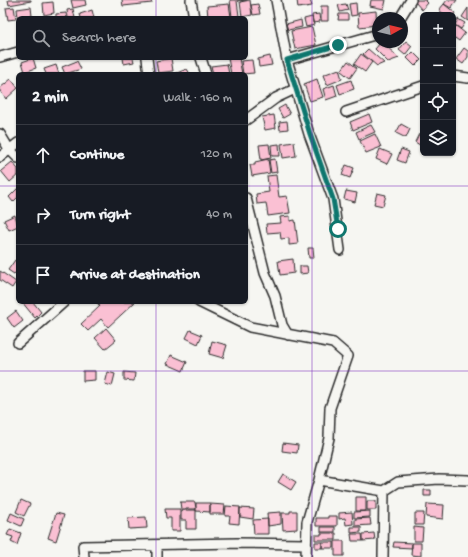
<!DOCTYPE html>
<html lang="en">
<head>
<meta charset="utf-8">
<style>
	body { margin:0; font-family:"Gochi Hand",sans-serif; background:#20242c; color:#f1f3f6 }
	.controls { position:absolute; right:12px; top:12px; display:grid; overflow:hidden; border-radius:6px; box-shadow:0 1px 3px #0004 }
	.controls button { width:36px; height:36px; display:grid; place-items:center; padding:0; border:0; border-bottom:1px solid #363941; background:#171b24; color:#f1f3f6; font:20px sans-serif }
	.compass { position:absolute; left:372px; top:12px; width:36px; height:36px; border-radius:50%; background:#171b24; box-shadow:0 1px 3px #0004; rotate:82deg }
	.stop { position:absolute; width:12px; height:12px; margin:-9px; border:3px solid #0f766e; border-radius:50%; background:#fff }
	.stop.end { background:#0f766e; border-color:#fff; box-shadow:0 1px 4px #0008 }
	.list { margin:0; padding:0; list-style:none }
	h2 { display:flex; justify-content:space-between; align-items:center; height:52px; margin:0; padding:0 16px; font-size:17px }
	h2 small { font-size:13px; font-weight:400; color:#9ea1a6 }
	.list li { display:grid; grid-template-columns:26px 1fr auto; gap:12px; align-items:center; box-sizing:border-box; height:60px; padding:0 16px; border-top:1px solid #363941 }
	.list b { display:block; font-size:15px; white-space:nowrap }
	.list em { font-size:13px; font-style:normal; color:#9ea1a6 }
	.icon { flex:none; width:22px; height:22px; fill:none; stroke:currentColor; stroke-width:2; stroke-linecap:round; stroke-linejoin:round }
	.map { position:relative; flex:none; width:468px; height:557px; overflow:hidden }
	.search { position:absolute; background:#171b24; box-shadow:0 1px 3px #0004; left:16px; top:16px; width:232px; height:44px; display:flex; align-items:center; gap:10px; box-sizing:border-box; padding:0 14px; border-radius:6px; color:#9ea1a6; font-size:15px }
	.panel { position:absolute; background:#171b24; box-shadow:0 1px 3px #0004; left:16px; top:72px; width:232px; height:232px; border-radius:6px }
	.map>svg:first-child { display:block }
	.building { fill:#fac0d3; stroke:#2b2b2b }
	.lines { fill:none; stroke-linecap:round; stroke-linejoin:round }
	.minor-casing { stroke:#2b2b2b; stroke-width:12 }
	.minor { stroke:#f6f6f2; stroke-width:9 }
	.route { stroke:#0f766e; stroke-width:5 }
	.grid { fill:none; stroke:#7b2cbf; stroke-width:1; stroke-opacity:0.55 }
</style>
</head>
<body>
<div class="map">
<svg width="468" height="557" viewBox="0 0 468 557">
	<rect width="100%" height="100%" fill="#f6f6f2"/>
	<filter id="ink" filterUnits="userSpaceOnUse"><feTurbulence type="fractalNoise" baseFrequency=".025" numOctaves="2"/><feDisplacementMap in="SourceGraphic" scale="8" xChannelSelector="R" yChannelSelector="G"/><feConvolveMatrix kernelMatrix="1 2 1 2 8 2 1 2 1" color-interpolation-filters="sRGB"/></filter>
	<g filter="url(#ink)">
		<!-- building -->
		<path class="building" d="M8,0H31V1L9,5Z
			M71,0H85L86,5L73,8Z
			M122,0H151L152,3L123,6Z
			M230,0H247L237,1L239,16L232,17Z
			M250,0L252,15L242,17L240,2Z
			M297,0H310L312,6L298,8Z
			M371,0H386L384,9L370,6Z
			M416,0H425L428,3L422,10L415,2Z
			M447,0H457L451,8L444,4Z
			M53,2L54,13L44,15L43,3Z
			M356,3L357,15L351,16L349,4Z
			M229,4L231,17L208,18L207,6Z
			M258,4L260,14L253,15L251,5Z
			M346,4L348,10L340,12L338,5Z
			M444,4L455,13L453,16L445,15L439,10Z
			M321,6H328V21H321Z
			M14,7L16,19L8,20L6,8Z
			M31,7L32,16L18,18L17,9Z
			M468,8V21L462,17Z
			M73,9L75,18H68L67,10Z
			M92,10L94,18H81L80,14Z
			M376,11L377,25L359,27L358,13Z
			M66,13L67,18H56V14Z
			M319,14L320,22L313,23L312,15Z
			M339,14H348V20H338Z
			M312,17L314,25L306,27L304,19Z
			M458,19L465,23L461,29L455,25Z
			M301,20L302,27L288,30L286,24Z
			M456,26L465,33L459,41L455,38L453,40V29Z
			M312,27L316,45L295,49L291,31Z
			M406,41L412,46L405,55L399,50Z
			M381,42H382L399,58L388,62L375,49Z
			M464,48L468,51V57L463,64L456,59Z
			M368,49L384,63L377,66L363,54Z
			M413,52L421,60L415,66L407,58Z
			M361,54L372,62L365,72L354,64Z
			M270,56L272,65L259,67L258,59Z
			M33,58L36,68L25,72L22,62Z
			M123,58H133L134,62L124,64Z
			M171,58L173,71L158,73L156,61Z
			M228,58H239L242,74H231Z
			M252,60L254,73L243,74L241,61Z
			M77,61L81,69L65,74L62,67Z
			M348,61L357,68L350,78L341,71Z
			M227,64L229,74H213L211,66Z
			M56,65L59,74H46L44,69Z
			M187,69L190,74H174Z
			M339,69L342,79L327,85L323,75Z
			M11,79L18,88L6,99L0,91V88Z
			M317,79L323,97L310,101L304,84Z
			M351,80L354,89L340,94L337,85Z
			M334,85L337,96L326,100L323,89Z
			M285,105L290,114L283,118L278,109Z
			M369,114L372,122L353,130L350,122Z
			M274,115L276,128L265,130L262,117Z
			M287,121L288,129L280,130L279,122Z
			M401,124L410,129L406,138L396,133Z
			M371,125L375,132L359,139L356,132Z
			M375,134L381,147L366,153L360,141Z
			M419,134L423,136V147L415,142Z
			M294,142L296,156L283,158L281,144Z
			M269,144L271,158L261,160L259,145Z
			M279,144L280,156H272L271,145Z
			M380,149L392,154L387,164L376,159Z
			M401,149L409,152L405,163L397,160Z
			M268,159L270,173L252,176L250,165H255V162Z
			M275,159L277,172L271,173L269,160Z
			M12,162L18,169V175L10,182L1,171Z
			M346,165L354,168L350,178L342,175Z
			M276,175L279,197L287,196L290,213L268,216L266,203L257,204L256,194L269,192L267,176Z
			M18,188V197L13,202L9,197Z
			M346,191L357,193L355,202L344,199Z
			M377,193L386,195L383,206L374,204Z
			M15,215L18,226L9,230L4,220Z
			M290,216V221L295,220L298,244L289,245V238L281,239L280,232L267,233L266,224L281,223L280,217Z
			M308,248H313L314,258H309Z
			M293,259L294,273L280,275L278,261Z
			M15,260L18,262V274L16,272L14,274L8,270Z
			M300,266H307L308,273L300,274Z
			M0,271L16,282L12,288L0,280Z
			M22,302H33L41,312L35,318Z
			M96,302H135L108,327L101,319L88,331L81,324L100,306Z
			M16,311L23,321L14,328L7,318Z
			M106,328L116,340L105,349L95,338Z
			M190,330L202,335L198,344L186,338Z
			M212,341L227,345L223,358L209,354Z
			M171,355L187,362L183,371L167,364Z
			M83,371H95V380L83,381Z
			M108,372L115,374L112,386L105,384Z
			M124,372L135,373L134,381L124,380Z
			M283,443L298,445L297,453L282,451Z
			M283,474L296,482L291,490L278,482Z
			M424,490H431V496H424Z
			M356,497H366V511H356Z
			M21,500L30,504L24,516L16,512Z
			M367,501H376V510H367Z
			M180,502H195L196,509H181Z
			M196,503H210V512L196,511Z
			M210,504L225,505L224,514H210Z
			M427,504L444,505L443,519L426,517Z
			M226,506L240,507L239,524L229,523L230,516H225Z
			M240,508L254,509L253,519L240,517Z
			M165,509H180V531H171V518H166Z
			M181,510H196V529H186V520H181Z
			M290,511H297V529L283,530L282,513H290Z
			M370,511V517L354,518V512Z
			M281,512V524L268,526L267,513Z
			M352,512L353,524L346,525L345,518L339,519V513Z
			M11,513L24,519L21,526L8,520Z
			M56,513L64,515L56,541L48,538Z
			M415,513H424L423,525H415Z
			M328,516H337V526H316V518H328Z
			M146,517L147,528L129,529L128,518Z
			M370,518L371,525L355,526V519Z
			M268,519V534H254L253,520Z
			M321,527H335V532H321Z
			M351,527H361V532L351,533Z
			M414,527L423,528L422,541H414Z
			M10,529L21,533L17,545L11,542L13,537L7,535Z
			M321,533H336V540H315V535H321Z
			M374,533L375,540L363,541V534Z
			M351,534H362L363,541H352Z
			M335,541H344V556H335Z
			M315,542H322V548H315Z
			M322,542H334V548H322Z
			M394,542L412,543V548L393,547Z
			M412,543H421V556L411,555Z"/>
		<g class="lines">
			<defs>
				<path id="minor" d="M191,0L194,18
					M276,0L287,60L309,134L333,199L340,250
					M400,18L411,0
					M0,57L18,52
					M147,58L149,74
					M201,58L206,74
					M287,60L378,34
					M453,76L468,78
					M346,112L423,86
					M246,120L276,98L295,89
					M0,134L9,149L18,158
					M0,157L18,143
					M246,198L265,273L275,296L282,325L288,335
					M199,302L250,327L333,343L348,356L330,408L329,438L319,480L384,491L383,557
					M18,343L64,302
					M384,491L398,482L439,479L468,480
					M157,545V557
					M84,557L83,546L237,543L306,544
					M306,557L307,522L319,480"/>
			</defs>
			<!-- minor casing -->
			<use href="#minor" class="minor-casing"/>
			<!-- minor -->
			<use href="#minor" class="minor"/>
		</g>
	</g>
	<g class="lines" filter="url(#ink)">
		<!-- route -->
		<path class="route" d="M338,45L287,60L310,134L333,199L338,229"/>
	</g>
	<!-- grid -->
	<path class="grid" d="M156,0V18M312,0V557M156,58V74M0,186H18M246,186H468M156,302V557M0,371H468"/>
</svg>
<div class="controls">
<button>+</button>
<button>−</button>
<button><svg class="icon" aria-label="locate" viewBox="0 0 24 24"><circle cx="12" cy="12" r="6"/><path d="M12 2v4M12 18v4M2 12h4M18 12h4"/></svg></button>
<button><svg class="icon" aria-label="layers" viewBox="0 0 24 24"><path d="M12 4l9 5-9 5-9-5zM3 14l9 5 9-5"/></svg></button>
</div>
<svg class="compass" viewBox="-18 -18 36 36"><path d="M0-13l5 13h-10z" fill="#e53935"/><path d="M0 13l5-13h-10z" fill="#9ea1a6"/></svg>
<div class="stop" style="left:338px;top:229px"></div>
<div class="stop end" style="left:338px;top:45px"></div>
<div class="search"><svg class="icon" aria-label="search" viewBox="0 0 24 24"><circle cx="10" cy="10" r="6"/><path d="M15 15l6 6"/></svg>Search here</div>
<section class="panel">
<h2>2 min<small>Walk · 160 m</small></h2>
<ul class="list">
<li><svg class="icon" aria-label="ahead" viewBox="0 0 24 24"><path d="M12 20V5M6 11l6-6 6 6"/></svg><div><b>Continue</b></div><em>120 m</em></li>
<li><svg class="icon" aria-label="right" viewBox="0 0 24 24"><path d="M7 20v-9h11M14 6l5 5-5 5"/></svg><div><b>Turn right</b></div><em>40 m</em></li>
<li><svg class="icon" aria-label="arrive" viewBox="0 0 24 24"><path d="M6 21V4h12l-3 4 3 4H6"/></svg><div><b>Arrive at destination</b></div></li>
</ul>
</section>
</div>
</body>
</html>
